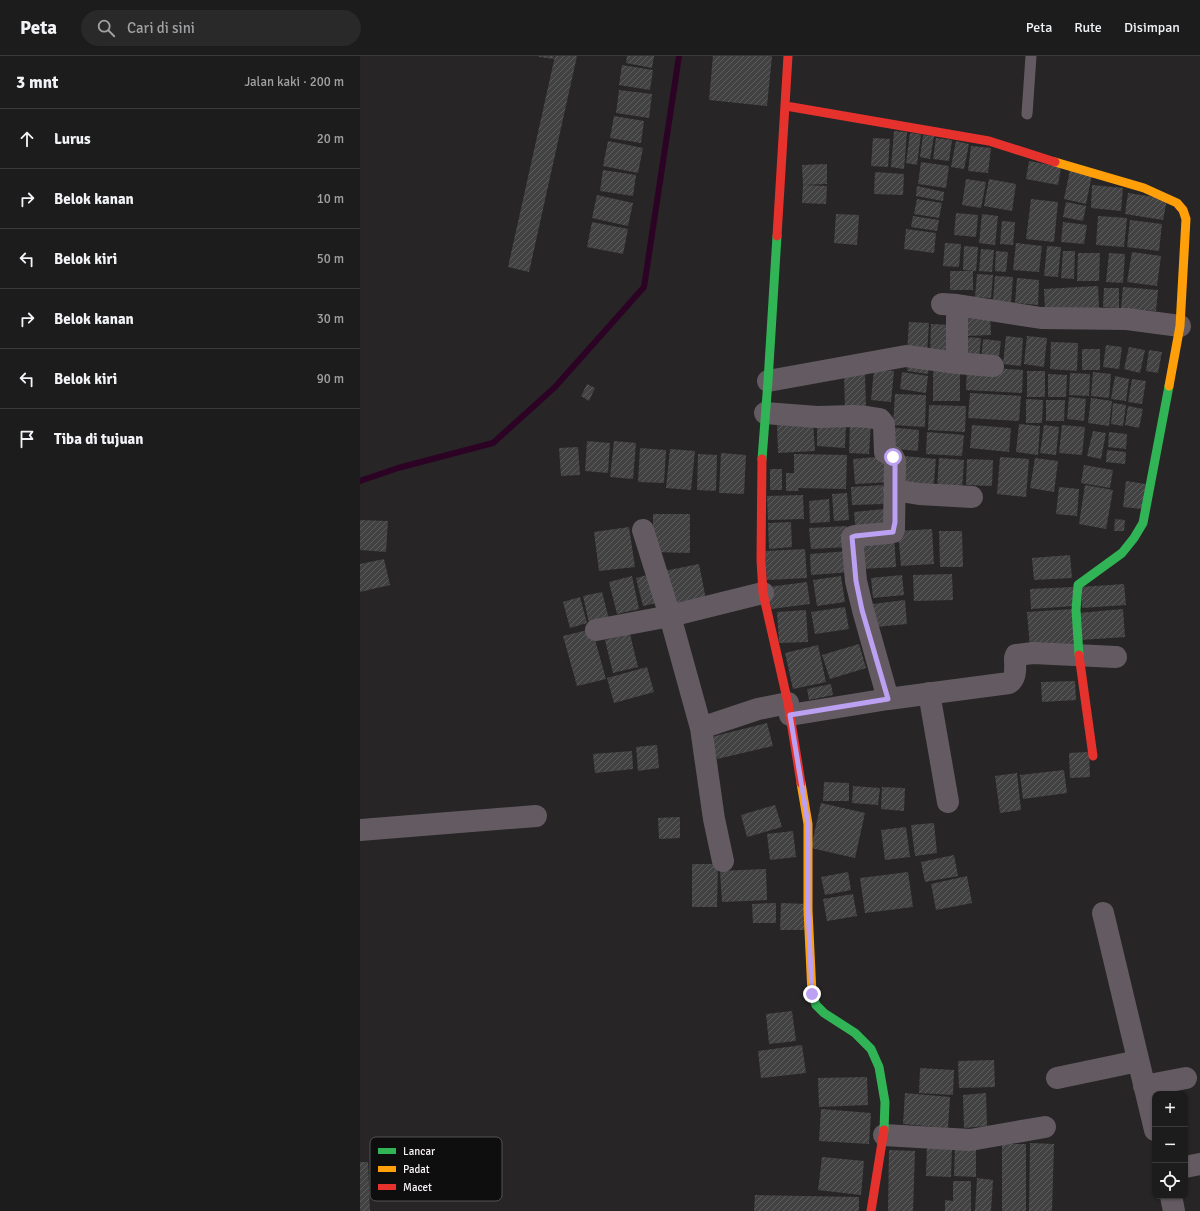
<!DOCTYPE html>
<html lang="id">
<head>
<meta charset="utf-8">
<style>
	body { margin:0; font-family:Signika,sans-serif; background:#2a2929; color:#f1f3f6 }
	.controls { position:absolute; right:12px; bottom:12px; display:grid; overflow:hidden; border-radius:8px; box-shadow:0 1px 3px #0004 }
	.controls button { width:36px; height:36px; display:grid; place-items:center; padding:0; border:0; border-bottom:1px solid #3b3a3b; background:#1d1c1c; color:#f1f3f6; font:20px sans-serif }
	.stop { position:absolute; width:12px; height:12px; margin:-9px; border:3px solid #bca0f2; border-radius:50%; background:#fff }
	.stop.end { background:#bca0f2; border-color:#fff; box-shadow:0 1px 4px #0008 }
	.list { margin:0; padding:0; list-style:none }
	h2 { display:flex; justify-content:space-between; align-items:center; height:52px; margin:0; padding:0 16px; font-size:17px }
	h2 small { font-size:13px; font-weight:400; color:#a0a1a3 }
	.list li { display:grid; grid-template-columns:26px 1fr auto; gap:12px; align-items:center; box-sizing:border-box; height:60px; padding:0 16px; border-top:1px solid #3b3a3b }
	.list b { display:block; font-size:15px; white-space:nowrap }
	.list em { font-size:13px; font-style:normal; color:#a0a1a3 }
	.icon { flex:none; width:22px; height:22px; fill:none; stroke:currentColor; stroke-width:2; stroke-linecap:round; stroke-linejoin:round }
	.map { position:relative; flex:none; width:840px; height:1155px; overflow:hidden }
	header { display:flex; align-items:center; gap:24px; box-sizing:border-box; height:56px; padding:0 20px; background:#1d1c1c; border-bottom:1px solid #3b3a3b }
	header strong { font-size:19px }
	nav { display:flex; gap:22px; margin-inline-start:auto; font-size:14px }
	.search { width:280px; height:36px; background:#2a2929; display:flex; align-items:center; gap:10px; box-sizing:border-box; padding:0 14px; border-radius:22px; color:#a0a1a3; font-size:15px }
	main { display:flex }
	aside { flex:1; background:#1d1c1c }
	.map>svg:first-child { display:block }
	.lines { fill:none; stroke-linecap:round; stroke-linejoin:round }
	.stream { stroke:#2c0324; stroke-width:6 }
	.building { fill:url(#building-hatch) }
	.lane { stroke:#635b61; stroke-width:11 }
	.street { stroke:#635b61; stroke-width:22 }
	.fast { stroke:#30b455; stroke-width:9 }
	.slow { stroke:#ff9f0a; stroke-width:9 }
	.jam { stroke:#e5322d; stroke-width:9 }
	.route { stroke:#bca0f2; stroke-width:5 }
	.key { fill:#0f0e0f; stroke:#555354; stroke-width:1 }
	.key-label { font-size:11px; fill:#f7f3f6 }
</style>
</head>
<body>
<header>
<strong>Peta</strong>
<div class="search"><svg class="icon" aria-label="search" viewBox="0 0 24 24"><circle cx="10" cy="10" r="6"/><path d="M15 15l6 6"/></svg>Cari di sini</div>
<nav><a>Peta</a><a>Rute</a><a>Disimpan</a></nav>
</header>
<main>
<aside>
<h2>3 mnt<small>Jalan kaki · 200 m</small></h2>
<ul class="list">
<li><svg class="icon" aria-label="ahead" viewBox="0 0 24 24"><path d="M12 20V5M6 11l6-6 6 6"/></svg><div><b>Lurus</b></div><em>20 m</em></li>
<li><svg class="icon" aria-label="right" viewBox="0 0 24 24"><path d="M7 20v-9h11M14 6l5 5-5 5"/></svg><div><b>Belok kanan</b></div><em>10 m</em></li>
<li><svg class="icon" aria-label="left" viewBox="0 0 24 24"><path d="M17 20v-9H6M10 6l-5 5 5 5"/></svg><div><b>Belok kiri</b></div><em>50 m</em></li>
<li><svg class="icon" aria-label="right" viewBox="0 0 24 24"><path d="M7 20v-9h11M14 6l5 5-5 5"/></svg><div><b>Belok kanan</b></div><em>30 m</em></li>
<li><svg class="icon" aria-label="left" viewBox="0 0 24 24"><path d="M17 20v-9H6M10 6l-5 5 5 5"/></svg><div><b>Belok kiri</b></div><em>90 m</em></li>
<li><svg class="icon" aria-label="arrive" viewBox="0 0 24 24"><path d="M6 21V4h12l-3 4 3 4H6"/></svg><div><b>Tiba di tujuan</b></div></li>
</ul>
</aside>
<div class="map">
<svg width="840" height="1155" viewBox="0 0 840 1155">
	<defs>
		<pattern id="building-hatch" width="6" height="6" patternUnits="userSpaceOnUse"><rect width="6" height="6" fill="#434243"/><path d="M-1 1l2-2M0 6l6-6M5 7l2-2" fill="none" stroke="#5f5e5f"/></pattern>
	</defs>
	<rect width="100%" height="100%" fill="#272526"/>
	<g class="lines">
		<!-- stream -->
		<path class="stream" d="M0,425L38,412L133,387L195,331L284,231L319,0"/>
	</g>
	<!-- building -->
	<path class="building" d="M179,0H194V3L179,1Z
		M195,0H217L169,216L148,211Z
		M267,0H294L292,12L266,7Z
		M353,0H412L407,50L349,44Z
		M262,9L293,14L290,34L259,29Z
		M259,34L292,38L289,62L256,57Z
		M254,60L284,65L281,87L250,82Z
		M534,75L547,76L544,113L531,111Z
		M550,77L561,78L557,109L546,107Z
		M563,79L574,80L570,103L560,101Z
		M513,82L530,83L528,111L511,110Z
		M576,82L592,84L589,105L573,103Z
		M248,85L283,92L278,117L243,110Z
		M596,85L609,88L604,113L591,111Z
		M611,90L631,92L628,117L608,115Z
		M669,105L701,111L698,129L666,123Z
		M561,106L589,110L586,132L558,128Z
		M467,108V128L443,129L442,109Z
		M243,114L276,119L273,140L240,135Z
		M710,114L732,119L726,148L704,143Z
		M515,116L544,118L543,139L514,138Z
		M606,123L626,126L621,152L602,149Z
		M629,123L656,128L652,155L624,150Z
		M443,129L467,130L466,148L442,147Z
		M732,129L763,132L761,155L731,152Z
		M557,130L584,136L583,145L556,140Z
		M768,137L807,143L803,164L765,158Z
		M237,139L273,147L268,170L232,162Z
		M557,143L582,147L579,162L554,158Z
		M671,143L698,146L694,186L666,183Z
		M706,146L726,150L723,165L703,161Z
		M596,157L618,159L616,181L594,179Z
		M476,158L499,159L497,189L474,187Z
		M622,158L638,160L635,189L619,187Z
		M553,160L579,164L577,175L551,171Z
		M738,160L767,162L764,191L736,189Z
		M770,164L802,168L799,195L767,191Z
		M642,165L655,166L653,189L640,188Z
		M232,166L268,173L263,198L227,191Z
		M703,166L727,169L724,188L701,186Z
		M546,173L576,177L574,197L544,193Z
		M585,187L601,188L599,211L583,210Z
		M656,187L682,190L679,216L653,214Z
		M604,190L618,191L616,215L603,214Z
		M687,190L701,191L698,221L684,220Z
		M621,193L634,194L632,216L619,215Z
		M636,195L648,196L646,216L635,215Z
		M703,195H715L714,223L701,222Z
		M772,196L801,200L797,230L767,226Z
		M718,197H740L739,225H717Z
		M749,197L765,198L763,227L746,226Z
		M590,215H613V234H590Z
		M617,218L633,219L631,242L615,241Z
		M635,220L653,221L651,246L633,245Z
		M657,222L679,224L678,249L655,247Z
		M738,230L739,252L685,254L684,233Z
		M763,231L798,234L796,255L761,252Z
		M744,232H759V252L743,251Z
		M630,257L631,279L605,280L604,258Z
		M549,266L569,267L567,297L547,296Z
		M571,268L593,269L592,299L570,298Z
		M646,280L663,282L661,310L643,308Z
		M667,280L687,282L684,311L664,308Z
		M602,281L621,282L619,305L600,303Z
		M623,283L641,285L638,308L621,306Z
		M691,286L718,287L717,315L690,313Z
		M746,289L762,291L759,313L743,311Z
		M769,291L785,294L780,317L764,313Z
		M722,293H740V314H722Z
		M789,294L802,296L798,317L786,315Z
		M549,304L569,306L568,318L547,315Z
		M607,310L663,314L662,337L606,334Z
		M514,313L534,315L531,346L511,344Z
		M573,313H600V345H573Z
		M667,315H685V341H667Z
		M542,316L568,320L566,337L540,333Z
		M733,316L751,318L749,342L731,340Z
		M484,317H505L506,354H485Z
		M710,317L730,318L729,340L709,339Z
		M688,318L707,319L706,341H688Z
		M755,320L769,323L766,345L751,343Z
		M772,323L786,325L782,348L768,346Z
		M227,328L235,332L229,345L221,340Z
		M610,337L661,340L659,365L608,362Z
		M535,338L566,339L565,371L533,369Z
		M709,341L726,343L724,365L707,363Z
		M731,342L752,345L749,370L728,367Z
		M666,343L683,344L682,367H666Z
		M686,344H705L704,365H686Z
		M753,347L766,349L763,370L751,368Z
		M569,349L606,350L605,376L568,374Z
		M768,350L783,353L779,372L765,369Z
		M453,366L455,395L418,397L417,367Z
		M457,366L486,368L485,392L457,390Z
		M490,366L511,367L509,398L489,397Z
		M659,368L680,370L678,399L656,396Z
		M612,369L651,372L649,396L610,392Z
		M684,369L699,371L696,399L680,397Z
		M702,369L725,371L722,399L699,397Z
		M527,371L559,374L558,395L526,392Z
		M733,375L746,377L741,403L727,400Z
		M567,376L604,379L602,400L566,398Z
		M749,376L767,378L766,393L748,391Z
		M227,385L250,387L248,417L225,415Z
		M254,385L276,387L273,423L250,421Z
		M218,391L220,419L201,420L199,392Z
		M280,392L306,394L304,427L278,426Z
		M310,393L335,395L331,434L306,432Z
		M747,394L766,396L765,408L746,406Z
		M361,397L386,399L384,438L359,437Z
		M338,398L357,399L356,435L337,434Z
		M434,398L487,399L486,433L438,432L439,435H426V417H434Z
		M528,400L530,426L495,428L493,403Z
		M544,400L576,403L573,436L541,433Z
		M640,401L669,403L666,441L637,438Z
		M579,402L604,404L602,435L577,433Z
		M675,402L698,405L694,436L670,432Z
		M607,403L633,404L632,430L606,429Z
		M724,409L753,414L750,432L721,427Z
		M410,413H422V434H410Z
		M766,425L786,428L782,453L763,451Z
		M523,429L524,448L492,449L491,431Z
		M725,429L753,434L746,473L719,468Z
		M699,431L719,433L717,460L696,458Z
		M487,437L489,464L474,465L472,438Z
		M443,439L444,463L408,464L407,440Z
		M469,443L470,466L450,467L449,445Z
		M524,453L527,475L496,478L494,456Z
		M293,458H330V497L293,496Z
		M755,463L765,464L764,475H754Z
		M0,464L28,465L26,496L0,494Z
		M431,466L432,491L409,493L408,467Z
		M487,470L488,491L451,493L449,472Z
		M269,471L275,511L239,515L234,476Z
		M572,473L574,508L541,510L538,475Z
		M579,475H602L603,511H580Z
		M534,478L536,511L501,513L498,481Z
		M445,493L447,522L407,524L405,495Z
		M489,495L491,516L451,519L450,498Z
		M710,499L712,522L674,524L672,502Z
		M24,503L30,529L0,536V508Z
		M339,508L347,549L312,556L304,515Z
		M295,517L301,546L283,550L276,522Z
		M592,518L593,544L554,545L553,519Z
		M542,519L544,539L513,542L511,522Z
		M272,520L279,553L257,558L249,526Z
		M481,520L485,546L457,550L453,524Z
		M447,526L450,548L411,553L408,531Z
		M764,528L766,549L722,552L721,531Z
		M713,531L714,550L671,553L670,533Z
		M242,536L249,563L229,567L223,540Z
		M220,541L227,567L210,572L203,546Z
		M545,544L547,568L516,571L513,548Z
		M485,551L489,573L455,578L451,556Z
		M713,553L716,588L670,592L667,556Z
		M763,553L765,581L720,584L718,557Z
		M446,554L448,586L419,587L417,556Z
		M232,573L246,623L217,630L203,580Z
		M270,578L278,611L253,617L245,584Z
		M499,588L506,612L470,623L462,599Z
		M458,589L466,626L433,633L425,597Z
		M287,611L294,636L254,647L247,622Z
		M715,625L716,644L682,646L681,626Z
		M471,628L473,639L449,644L447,633Z
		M407,667L413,690L357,703L351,681Z
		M297,689L299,712L278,715L276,691Z
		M272,695L273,713L235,717L233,698Z
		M729,696L730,721L710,722L709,697Z
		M704,714L707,737L663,743L660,719Z
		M657,717L661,754L640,757L635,720Z
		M464,726L489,727V745H463Z
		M493,730L520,732L518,749L492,747Z
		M522,731L545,732L544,755L521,753Z
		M461,747L505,757L495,802L451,792Z
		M415,749L422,771L387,781L381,759Z
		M320,761V782L299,783L298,762Z
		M574,767L577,797L555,800L551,769Z
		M546,771L550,801L525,804L521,774Z
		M433,775L436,801L410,804L407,778Z
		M594,799L598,820L565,826L561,806Z
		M332,808H358L357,851H332Z
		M406,813L407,844L362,846L360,815Z
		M488,816L491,834L465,839L461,821Z
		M548,816L553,851L505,857L500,822Z
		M607,820L612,847L576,854L571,828Z
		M493,838L497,860L467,865L463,843Z
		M416,847V867H393L392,848Z
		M421,847L447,848L446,874H420Z
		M432,955L436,985L409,988L406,958Z
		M442,989L446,1017L401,1022L398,995Z
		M634,1004L635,1031L599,1032L598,1005Z
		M560,1012L594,1014L593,1039L559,1037Z
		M507,1021L508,1049L459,1051L458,1022Z
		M545,1037L590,1041L588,1072L543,1068Z
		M626,1037L627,1070L604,1072L603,1039Z
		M461,1053L511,1057L509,1088L459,1085Z
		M670,1087L694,1088L692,1155H669Z
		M567,1088L592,1089L591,1121L566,1120Z
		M642,1088H666V1155H642Z
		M595,1089L616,1090V1121L594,1120Z
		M529,1094L555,1095L553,1155H528Z
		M462,1101L504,1105L501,1139L458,1134Z
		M0,1106H8L10,1155H0Z
		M617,1122L633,1124L631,1155H615Z
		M593,1125H611V1155H585V1144L593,1145Z
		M395,1139L499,1141V1155H394Z"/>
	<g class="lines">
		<!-- lane -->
		<path class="lane" d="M667,58L671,0"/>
		<!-- street -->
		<path class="street" d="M582,248L597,249L681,262L767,263L820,270
			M597,249V307
			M408,325L546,300L597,307L633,310
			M405,357L457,361L494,360L507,361L520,363L524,368L525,396L533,401L535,405L534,473L533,476L528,477L495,480L492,481L496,525L503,554L528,643
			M534,434L559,438L612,441
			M283,474L310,560L341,672L354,763L363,805
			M236,574L310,560L403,537
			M569,637L588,746
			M430,659L528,643L649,627C657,622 655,611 655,602L656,599L673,597L756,601
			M341,672L398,653L428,647
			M0,774L176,760
			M743,857L795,1074
			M697,1022L778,1005
			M784,1030L826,1022
			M524,1079L610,1084L685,1071
			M825,1111L840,1108
			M811,1140L814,1155"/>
		<!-- fast -->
		<path class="fast" d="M402,403L408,325L417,180
			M719,599L716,554L718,529L762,497L774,482L783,467L809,330
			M452,938L456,949L464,957L495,977L511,993L519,1011L525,1046L524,1074"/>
		<!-- slow -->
		<path class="slow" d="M695,106L784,132L817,147L823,154L826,163L820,270L809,330
			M441,727L448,768V854L452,938"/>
		<!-- jam -->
		<path class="jam" d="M426,50L629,85L695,106
			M417,180L428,0
			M402,403L401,504L403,537L428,647L441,727
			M719,599L733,700
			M511,1155L524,1074"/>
	</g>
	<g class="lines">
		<!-- route -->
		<path class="route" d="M452,938L448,854V768L430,659L528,643L502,554L496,525L492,481L495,480L533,476L535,466V405L533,401"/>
	</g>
	<!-- legend -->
	<rect x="10" y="1081" width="132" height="64" rx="6" class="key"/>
	<rect x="18" y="1092" width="18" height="6" fill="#30b455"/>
	<rect x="18" y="1110" width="18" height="6" fill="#ff9f0a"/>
	<rect x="18" y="1128" width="18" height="6" fill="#e5322d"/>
	<g class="key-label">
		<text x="43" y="1099">Lancar</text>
		<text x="43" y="1117">Padat</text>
		<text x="43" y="1135">Macet</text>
	</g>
</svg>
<div class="controls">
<button>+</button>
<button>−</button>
<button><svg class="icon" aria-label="locate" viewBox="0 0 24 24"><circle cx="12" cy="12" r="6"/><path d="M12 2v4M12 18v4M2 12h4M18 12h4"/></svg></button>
</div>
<div class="stop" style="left:533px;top:401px"></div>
<div class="stop end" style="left:452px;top:938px"></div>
</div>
</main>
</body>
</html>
